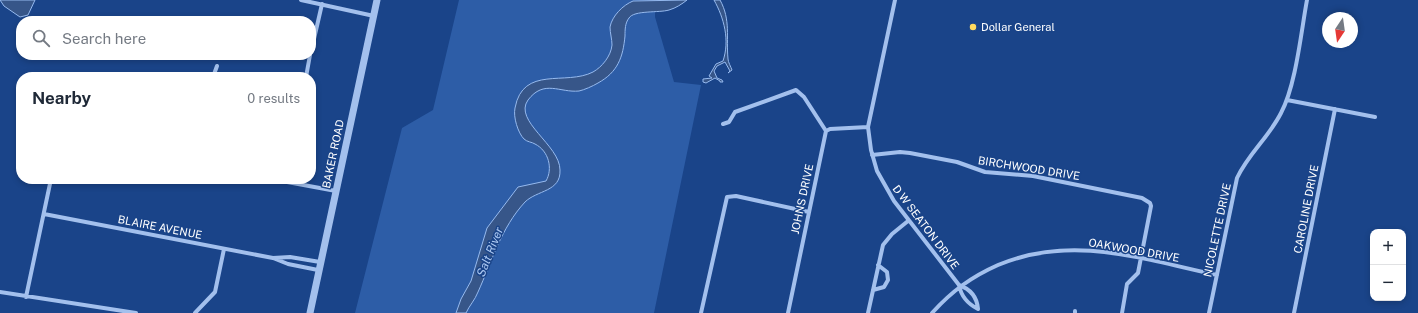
<!DOCTYPE html>
<html lang="en">
<head>
<meta charset="utf-8">
<style>
	body { margin:0; font-family:"Public Sans",sans-serif; background:#f6f6f7; color:#1f2937 }
	.controls { position:absolute; right:12px; bottom:12px; display:grid; overflow:hidden; border-radius:8px; box-shadow:0 2px 6px #0003 }
	.controls button { width:36px; height:36px; display:grid; place-items:center; padding:0; border:0; border-bottom:1px solid #e0e1e3; background:#fff; color:#1f2937; font:20px sans-serif }
	.compass { position:absolute; left:1322px; top:12px; width:36px; height:36px; border-radius:50%; background:#fff; box-shadow:0 2px 6px #0003; rotate:193deg }
	.list { margin:0; padding:0; list-style:none }
	h2 { display:flex; justify-content:space-between; align-items:center; height:52px; margin:0; padding:0 16px; font-size:17px }
	h2 small { font-size:13px; font-weight:400; color:#747a83 }
	.icon { flex:none; width:22px; height:22px; fill:none; stroke:currentColor; stroke-width:2; stroke-linecap:round; stroke-linejoin:round }
	.map { position:relative; flex:none; width:1418px; height:313px; overflow:hidden }
	.search { position:absolute; background:#fff; box-shadow:0 2px 6px #0003; left:16px; top:16px; width:300px; height:44px; display:flex; align-items:center; gap:10px; box-sizing:border-box; padding:0 14px; border-radius:16px; color:#747a83; font-size:15px }
	.panel { position:absolute; background:#fff; box-shadow:0 2px 6px #0003; left:16px; top:72px; width:300px; height:112px; border-radius:16px }
	.map>svg:first-child { display:block }
	.green { fill:#2d5da7 }
	.water { fill:#375689; stroke:#96baef }
	.lines { fill:none; stroke-linecap:round; stroke-linejoin:round }
	.minor { stroke:#a3c0ed; stroke-width:4 }
	.tertiary { stroke:#a3c0ed; stroke-width:7 }
	.poi-dot { fill:#ffda5f; stroke:#1a4489; stroke-width:1.5 }
	.labels { text-anchor:middle; stroke-width:3; stroke-linejoin:round; paint-order:stroke }
	.poi-label { font-size:11px; fill:#fff; stroke:#1a4489; text-anchor:start }
	.street-label { font-size:11px; fill:#fff; stroke:#1a4489 }
	.water-label { font-size:12px; font-style:italic; fill:#afcbf4; stroke:#1a4489 }
</style>
</head>
<body>
<div class="map">
<svg width="1418" height="313" viewBox="0 0 1418 313">
	<rect width="100%" height="100%" fill="#1a4489"/>
	<!-- green -->
	<path class="green" d="M459,0H655V17L674,82L701,85L654,313H355L402,128L433,110Z"/>
	<!-- water -->
	<path class="water" d="M0,0H35L28,15L20,17L4,6Z
		M687,0C682,4 676,8 669,10C659,13 634,10 629,18C625,23 625,30 625,36C623,57 618,72 598,83C593,86 584,90 579,91C560,93 544,79 528,100C513,121 560,145 560,170C561,192 537,190 525,202C501,228 492,261 478,292C475,300 469,306 466,313H456L461,299L471,281L487,228L518,187L546,181C553,169 549,151 535,144C532,142 527,142 524,139C518,133 513,117 515,108C523,65 566,86 593,72C602,67 611,56 612,45C612,39 610,33 610,27C612,16 623,5 633,1Z
		M714,0H720C731,20 726,37 728,59C728,62 731,67 732,70L728,73L730,71L725,62L717,66L714,71L717,78L722,80L723,82H720V81L715,78L706,83L703,82V79L712,78L709,76L716,64L723,61C730,40 724,18 714,0Z"/>
	<g class="lines">
		<!-- minor -->
		<path class="minor" d="M301,0L374,16
			M895,0L868,127L871,150L877,171L894,201L959,285C961,296 968,304 978,309C977,297 970,289 959,285
			M311,52L322,4
			M213,77L217,66
			M306,77L310,55
			M1287,100L1375,117
			M723,124L729,122L735,112L796,90L804,97L826,131
			M872,155L900,152L910,153L957,162L985,172L1033,176L1142,198L1150,203L1151,206L1138,273L1127,284L1122,313
			M271,179L336,191
			M44,214L273,258
			M318,270L288,264L273,258L290,257L320,262
			M873,290L884,287L888,280L887,272L878,265
			M0,292L136,313
			M26,297L51,179
			M195,313L215,292L224,249
			M701,313L727,197L736,196L809,212
			M788,313L826,131L830,129L868,127
			M868,313L883,245L892,234L908,221
			M932,313C952,291 971,277 998,265C1072,234 1142,259 1217,275
			M1075,313V311
			M1209,313L1237,178C1248,154 1269,137 1281,113C1296,85 1301,32 1307,0
			M1294,313L1335,109"/>
		<!-- tertiary -->
		<path class="tertiary" d="M310,313L377,0"/>
	</g>
	<!-- markers -->
	<circle class="poi-dot" cx="973" cy="27" r="4"/>
	<g class="labels">
		<!-- poi labels -->
		<g class="poi-label">
			<text x="981" y="31">Dollar General</text>
		</g>
		<!-- street labels -->
		<g class="street-label">
			<text transform="translate(333 154) rotate(-78)" y="4">BAKER ROAD</text>
			<text transform="translate(1029 168) rotate(9)" y="4">BIRCHWOOD DRIVE</text>
			<text transform="translate(802 199) rotate(-78)" y="4">JOHNS DRIVE</text>
			<text transform="translate(1306 209) rotate(-79)" y="4">CAROLINE DRIVE</text>
			<text transform="translate(160 227) rotate(11)" y="4">BLAIRE AVENUE</text>
			<text transform="translate(926 227) rotate(53)" y="4">D W SEATON DRIVE</text>
			<text transform="translate(1217 230) rotate(-78)" y="4">NICOLETTE DRIVE</text>
			<text transform="translate(1134 250) rotate(10)" y="4">OAKWOOD DRIVE</text>
		</g>
		<!-- water labels -->
		<g class="water-label">
			<text transform="translate(490 252) rotate(-68)" y="4">Salt River</text>
		</g>
	</g>
</svg>
<div class="controls">
<button>+</button>
<button>−</button>
</div>
<svg class="compass" viewBox="-18 -18 36 36"><path d="M0-13l5 13h-10z" fill="#e53935"/><path d="M0 13l5-13h-10z" fill="#747a83"/></svg>
<div class="search"><svg class="icon" aria-label="search" viewBox="0 0 24 24"><circle cx="10" cy="10" r="6"/><path d="M15 15l6 6"/></svg>Search here</div>
<section class="panel">
<h2>Nearby<small>0 results</small></h2>
<ul class="list">
</ul>
</section>
</div>
</body>
</html>
